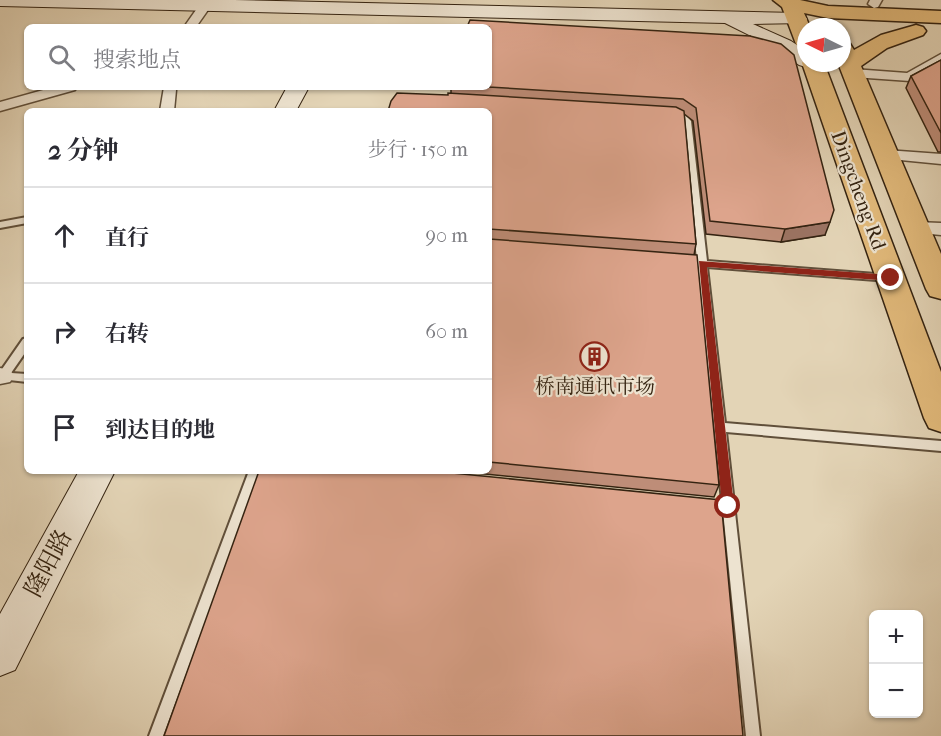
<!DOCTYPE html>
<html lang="zh">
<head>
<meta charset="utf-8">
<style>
	body { margin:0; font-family:"IM FELL French Canon","Noto Serif SC",serif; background:#f7f7f7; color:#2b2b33 }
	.controls { position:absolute; right:18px; bottom:18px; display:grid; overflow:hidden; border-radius:9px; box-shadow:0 2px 4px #0004 }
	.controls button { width:54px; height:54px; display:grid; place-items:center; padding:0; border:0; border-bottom:2px solid #e1e1e2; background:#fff; color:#2b2b33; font:30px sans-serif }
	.compass { position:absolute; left:797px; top:18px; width:54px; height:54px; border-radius:50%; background:#fff; box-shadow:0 2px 4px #0004; rotate:275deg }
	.stop { position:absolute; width:18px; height:18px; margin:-14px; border:4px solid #8f2418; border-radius:50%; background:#fff }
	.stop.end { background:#8f2418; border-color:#fff; box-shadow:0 2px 6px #0008 }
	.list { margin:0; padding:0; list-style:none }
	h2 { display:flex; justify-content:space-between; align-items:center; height:78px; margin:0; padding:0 24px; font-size:26px }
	h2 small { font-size:20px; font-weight:400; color:#7c7c81 }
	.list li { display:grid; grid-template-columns:39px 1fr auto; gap:18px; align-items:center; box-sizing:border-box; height:96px; padding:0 24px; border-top:2px solid #e1e1e2 }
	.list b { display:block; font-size:22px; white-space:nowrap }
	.list em { font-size:20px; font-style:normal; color:#7c7c81 }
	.icon { flex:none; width:33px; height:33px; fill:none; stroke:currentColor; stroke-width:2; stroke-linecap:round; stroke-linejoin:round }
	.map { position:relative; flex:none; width:941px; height:736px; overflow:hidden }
	.search { position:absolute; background:#fff; box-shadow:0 2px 4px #0004; left:24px; top:24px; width:468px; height:66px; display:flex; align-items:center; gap:15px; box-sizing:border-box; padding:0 21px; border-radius:9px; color:#7c7c81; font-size:22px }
	.panel { position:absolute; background:#fff; box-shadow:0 2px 4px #0004; left:24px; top:108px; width:468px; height:366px; border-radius:9px }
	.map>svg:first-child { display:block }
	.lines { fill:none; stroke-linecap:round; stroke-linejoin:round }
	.lane-casing { stroke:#604f3a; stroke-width:4 }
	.street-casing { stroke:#604f3a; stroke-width:3 }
	.secondary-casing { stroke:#342311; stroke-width:2 }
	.primary-casing { stroke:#342311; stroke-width:3 }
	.lane { fill:#ede3d0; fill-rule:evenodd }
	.street { fill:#ede3d0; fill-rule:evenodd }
	.secondary { fill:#ede3d0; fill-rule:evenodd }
	.primary { fill:#e2ba7b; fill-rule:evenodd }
	.wall { fill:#be8d78; stroke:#342311; stroke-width:1.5 }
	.shaded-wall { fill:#9b7362; stroke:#342311; stroke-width:1.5 }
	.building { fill:#dda48c; stroke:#342311; stroke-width:1.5 }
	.route { fill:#8f2418 }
	.labels { text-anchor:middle; stroke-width:4.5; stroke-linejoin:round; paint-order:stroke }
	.street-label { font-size:20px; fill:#342311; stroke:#ede3d0 }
	.poi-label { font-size:20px; fill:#342311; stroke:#ede3d0 }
	.near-street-label { font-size:24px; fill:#342311; stroke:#ede3d0 }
</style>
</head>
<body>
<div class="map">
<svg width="941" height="736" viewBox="0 0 941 736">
	<rect width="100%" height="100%" fill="#e3d4b6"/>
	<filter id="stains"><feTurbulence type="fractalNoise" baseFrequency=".00333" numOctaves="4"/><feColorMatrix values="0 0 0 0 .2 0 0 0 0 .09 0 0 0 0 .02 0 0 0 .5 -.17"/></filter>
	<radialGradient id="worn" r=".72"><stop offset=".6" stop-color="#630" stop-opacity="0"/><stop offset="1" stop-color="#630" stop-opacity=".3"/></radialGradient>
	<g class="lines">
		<defs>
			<path id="lane" d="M669,113L686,115L691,121L707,261L889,275L894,278L889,281L707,267L725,423L941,441V451L726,432L760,736H746L698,266L693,265L691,263L693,261L697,260L683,122L681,119L669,117Z
				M27,217V223L0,228V222Z
				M27,338V350L11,373L27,374V382L0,379V372L23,339Z
				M249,471H261L163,736H149Z"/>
			<path id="street" d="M203,0H215L196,27H184Z
				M870,0H882L878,7L874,8L868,4Z
				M941,54V64L910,81L853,77L846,73L853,69L907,73Z
				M54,87H77L75,90L0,111V102Z
				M164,87H174L176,90L174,111H160Z
				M886,150L941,154V164L880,158L878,155Z
				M916,222L941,223V235L910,232L907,228L910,224Z
				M0,368L10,370L14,376L10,382L0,384Z"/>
			<path id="secondary" d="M0,0H234L797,13L804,15L807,19L804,23L753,24L791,41L806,51V63H815L806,67L799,65L777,49L725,23L0,6Z
				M287,87H309L296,111H274Z
				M79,471H115L15,670L0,676V614Z"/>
			<path id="primary" d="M773,0H800L828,6L941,11V23L828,18L804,13L810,27H806V50L799,48L796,44L782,7Z
				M916,25L923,27L926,31L923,35L887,48L861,66L941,254V299L930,296L926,289L838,63H842V40L849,42L854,50L881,35Z
				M805,58L806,63H824L941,372V432L929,428L924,418L802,63Z"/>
		</defs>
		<!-- lane casing -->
		<use href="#lane" class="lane-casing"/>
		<!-- street casing -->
		<use href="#street" class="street-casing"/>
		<!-- secondary casing -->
		<use href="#secondary" class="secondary-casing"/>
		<!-- primary casing -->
		<use href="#primary" class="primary-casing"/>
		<!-- lane -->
		<use href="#lane" class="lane"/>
		<!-- street -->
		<use href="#street" class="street"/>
		<!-- secondary -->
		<use href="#secondary" class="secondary"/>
		<!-- primary -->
		<use href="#primary" class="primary"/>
	</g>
	<!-- wall -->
	<path class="wall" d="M750,36L825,235L781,242L706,234L693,121L684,114L696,244L694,255L719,485L714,497L455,471H489V111L448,95L451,93V87H489Z
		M941,60V152H938L906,88L911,76Z"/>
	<!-- shaded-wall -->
	<path class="shaded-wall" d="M830,222L825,235L781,242L785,229Z"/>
	<!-- building -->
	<path class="building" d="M470,20L750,36L781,44L794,55L834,210L830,222L785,229L710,221L696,108L683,99L489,87V27H467Z
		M941,60V133L911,76Z
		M397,93L448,95V93L676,107L684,111L696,244L489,229V230V111H388L391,101Z
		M489,239L697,255L719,485L489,462Z
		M259,471H432L721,500L743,736H164Z"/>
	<!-- route -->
	<path class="route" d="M699,261L891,275L895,278L891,281L707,267L734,506L728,511L722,506Z"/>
	<!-- icons -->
	<defs>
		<symbol id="building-ring" viewBox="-11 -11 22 22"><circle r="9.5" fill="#ede3d0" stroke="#8f2418" stroke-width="1.5"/><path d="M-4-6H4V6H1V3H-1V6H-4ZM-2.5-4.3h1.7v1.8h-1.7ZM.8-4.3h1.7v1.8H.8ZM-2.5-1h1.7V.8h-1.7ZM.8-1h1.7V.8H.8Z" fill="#8f2418"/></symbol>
	</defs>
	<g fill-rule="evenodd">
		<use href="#building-ring" x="578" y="340" width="33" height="33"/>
	</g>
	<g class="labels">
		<!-- street labels -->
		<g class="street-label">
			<text transform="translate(859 190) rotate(70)" y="7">Dingcheng Rd</text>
		</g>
		<!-- poi labels -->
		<g class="poi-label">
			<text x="595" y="393">桥南通讯市场</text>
		</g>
		<!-- near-street labels -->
		<g class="near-street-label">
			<text transform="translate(48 563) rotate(-62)" y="8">隆阳路</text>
		</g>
	</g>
	<rect width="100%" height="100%" filter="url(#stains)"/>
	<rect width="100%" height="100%" fill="url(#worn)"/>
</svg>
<div class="controls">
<button>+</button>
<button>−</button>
</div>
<svg class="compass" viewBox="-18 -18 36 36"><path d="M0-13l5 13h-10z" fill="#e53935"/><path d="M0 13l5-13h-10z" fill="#7c7c81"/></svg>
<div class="stop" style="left:728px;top:506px"></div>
<div class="stop end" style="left:891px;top:278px"></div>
<div class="search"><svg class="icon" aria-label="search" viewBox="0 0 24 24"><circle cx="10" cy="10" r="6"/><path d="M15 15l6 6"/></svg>搜索地点</div>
<section class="panel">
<h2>2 分钟<small>步行 · 150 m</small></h2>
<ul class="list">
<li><svg class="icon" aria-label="ahead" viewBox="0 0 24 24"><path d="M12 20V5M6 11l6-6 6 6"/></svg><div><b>直行</b></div><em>90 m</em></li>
<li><svg class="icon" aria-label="right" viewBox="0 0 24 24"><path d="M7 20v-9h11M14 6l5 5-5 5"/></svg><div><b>右转</b></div><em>60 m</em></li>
<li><svg class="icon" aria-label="arrive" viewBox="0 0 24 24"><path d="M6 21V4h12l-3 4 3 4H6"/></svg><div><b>到达目的地</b></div></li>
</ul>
</section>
</div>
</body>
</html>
